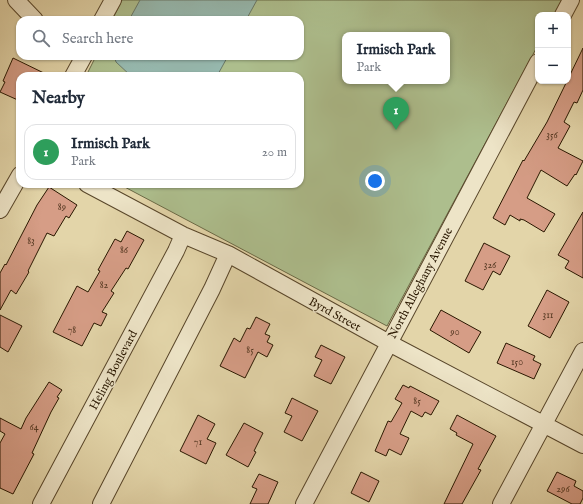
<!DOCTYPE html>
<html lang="en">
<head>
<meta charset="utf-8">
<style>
	body { margin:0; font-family:"IM FELL English",serif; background:#f2f2f3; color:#1f2937 }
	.controls { position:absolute; right:12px; top:12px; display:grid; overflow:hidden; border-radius:8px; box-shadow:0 1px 3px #0004 }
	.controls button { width:36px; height:36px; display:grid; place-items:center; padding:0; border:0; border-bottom:1px solid #e0e1e3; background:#fff; color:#1f2937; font:20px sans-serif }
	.you { position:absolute; left:375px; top:181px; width:14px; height:14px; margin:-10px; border:3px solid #fff; border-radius:50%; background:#1a73e8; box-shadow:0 0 0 6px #1a73e833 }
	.badge { display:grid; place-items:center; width:26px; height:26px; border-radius:50%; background:#111827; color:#fff; font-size:13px; font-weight:700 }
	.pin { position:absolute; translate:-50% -33px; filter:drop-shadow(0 1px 2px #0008) }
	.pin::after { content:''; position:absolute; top:21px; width:14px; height:12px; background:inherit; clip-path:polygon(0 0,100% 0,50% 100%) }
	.popup { position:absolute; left:342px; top:32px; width:108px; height:52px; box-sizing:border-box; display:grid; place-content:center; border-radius:8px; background:#fff; filter:drop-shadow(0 1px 3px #0005); font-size:13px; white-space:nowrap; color:#747a83 }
	.popup b { font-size:15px; color:#1f2937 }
	.popup::after { content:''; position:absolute; left:50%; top:100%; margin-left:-8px; border:8px solid transparent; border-top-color:#fff }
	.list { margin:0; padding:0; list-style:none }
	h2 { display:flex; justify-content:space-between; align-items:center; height:52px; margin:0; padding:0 16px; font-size:17px }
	h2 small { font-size:13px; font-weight:400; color:#747a83 }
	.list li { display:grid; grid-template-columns:26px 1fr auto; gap:12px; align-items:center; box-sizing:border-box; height:56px; margin:0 8px 8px; padding:0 8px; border:1px solid #e0e1e3; border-radius:12px }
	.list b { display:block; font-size:15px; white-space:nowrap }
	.list p { margin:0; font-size:13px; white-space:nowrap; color:#747a83 }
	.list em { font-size:13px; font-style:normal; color:#747a83 }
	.icon { flex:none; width:22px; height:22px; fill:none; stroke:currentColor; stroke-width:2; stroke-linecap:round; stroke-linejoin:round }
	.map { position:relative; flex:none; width:583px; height:504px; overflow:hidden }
	.search { position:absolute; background:#fff; box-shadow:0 1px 3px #0004; left:16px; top:16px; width:288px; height:44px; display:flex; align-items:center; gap:10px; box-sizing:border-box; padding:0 14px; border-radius:12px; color:#747a83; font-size:15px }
	.panel { position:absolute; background:#fff; box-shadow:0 1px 3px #0004; left:16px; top:72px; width:288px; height:116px; border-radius:12px }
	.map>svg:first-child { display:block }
	.green { fill:#adbe8d; stroke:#6b6a46; fill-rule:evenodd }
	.water { fill:#96b8ae; stroke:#6a7868 }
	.building { fill:#d69d86; stroke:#291700 }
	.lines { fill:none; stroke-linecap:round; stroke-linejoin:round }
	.street-casing { stroke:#58462a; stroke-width:18 }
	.street { stroke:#ede4c7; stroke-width:16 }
	.labels { text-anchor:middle; stroke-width:3; stroke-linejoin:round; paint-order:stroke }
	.number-label { font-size:10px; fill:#543822 }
	.street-label { font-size:12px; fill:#291700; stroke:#ede4c7 }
</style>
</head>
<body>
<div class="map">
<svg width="583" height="504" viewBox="0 0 583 504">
	<rect width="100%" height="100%" fill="#e3d5a9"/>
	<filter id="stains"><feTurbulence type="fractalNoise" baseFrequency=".005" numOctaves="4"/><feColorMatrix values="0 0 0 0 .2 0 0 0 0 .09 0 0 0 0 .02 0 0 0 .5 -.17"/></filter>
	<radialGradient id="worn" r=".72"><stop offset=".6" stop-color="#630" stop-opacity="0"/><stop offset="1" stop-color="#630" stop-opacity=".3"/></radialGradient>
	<!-- green -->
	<path class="green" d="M122,0H562L554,15H538V45L387,326L119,184H300V76H86L96,56H300V20H112ZM345,35H447V81H345Z"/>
	<!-- water -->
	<path class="water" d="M140,0H257L246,20H129Z
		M114,56H228L217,76H131L116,62Z"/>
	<!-- building -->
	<path class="building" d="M583,48V90L577,103L574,102L564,122L570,126L558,148L583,161L576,175L575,174L567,186L541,170L527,198L555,214L544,232L524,220L520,219V221L510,215L505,225L493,218L523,160L524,161L547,122L567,81H568V79Z
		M13,58L50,76H20V101L0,92L5,82L3,81Z
		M49,187L77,205L69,218L66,216L54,236L47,233L28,271L29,272L16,294L11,290L0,310V273L5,264L6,265L37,205Z
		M583,212V278L565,268L569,261L558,255Z
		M127,231L144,240L128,269L126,268L111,291L114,293L102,312L107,314L101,326L94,323L82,346L53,332L77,286L88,292L100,271L98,270L115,239L121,242Z
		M484,243L510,256L500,275L493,271L483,290L465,281Z
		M547,290L569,302L550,338L528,326Z
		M441,310L481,332L469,353L430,330Z
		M0,315L22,326L8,352L0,347Z
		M256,317L270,324L265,334L270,336L267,342L273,345L267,357L258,352L245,378L220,366L234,338L240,342L247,328L250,329Z
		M506,343L535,356L533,360L541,364L534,379L497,363Z
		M321,345L345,357L331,384L314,376L322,360L315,357Z
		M49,382L62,390L57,397L59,398L51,412L32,453L34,454L13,494L0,488V443L5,434L0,431V418L21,429L26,418Z
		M403,385L409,388L410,386L439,401L431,415L425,412L422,417L411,411L400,434L409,438L401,455L389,449L386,456L375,451L388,421L391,422L402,403L395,399Z
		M292,398L318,411L302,441L284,432L292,416L285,413Z
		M198,415L215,424L207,439L216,443L206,464L180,451Z
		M457,415L496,436L478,469L481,470L462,504H444L473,444L456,435L457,433L450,429Z
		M244,423L263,433L254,451L256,452L248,467L226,455Z
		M361,472L379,481L369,502L351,493Z
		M557,472L576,481L574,486L583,491V498L580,504H572L547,491Z
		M259,474L278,482L268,504H250L257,489L252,487Z"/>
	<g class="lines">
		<defs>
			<path id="street" d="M16,0L35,20
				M563,15L571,0
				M102,20L113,0
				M73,76L84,56
				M87,184L183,235L228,254L389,343L583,445
				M0,210L20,175
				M41,504L176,251L183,235
				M101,504L212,289L228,254
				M304,504L538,62
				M501,504L583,351"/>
		</defs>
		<!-- street casing -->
		<use href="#street" class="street-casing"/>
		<!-- street -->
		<use href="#street" class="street"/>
	</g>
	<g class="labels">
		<!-- number labels -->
		<g class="number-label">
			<text x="552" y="138">356</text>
			<text x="62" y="210">89</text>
			<text x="31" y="244">83</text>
			<text x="124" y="253">86</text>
			<text x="490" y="268">326</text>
			<text x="104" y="288">82</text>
			<text x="548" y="318">311</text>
			<text x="72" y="333">78</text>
			<text x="455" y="335">90</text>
			<text x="250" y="353">85</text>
			<text x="517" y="365">150</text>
			<text x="417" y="404">85</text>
			<text x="34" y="430">64</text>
			<text x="198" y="445">71</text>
			<text x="563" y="492">296</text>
		</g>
		<!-- street labels -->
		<g class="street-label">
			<text transform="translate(420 283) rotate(-62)" y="4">North Alleghany Avenue</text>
			<text transform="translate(335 314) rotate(29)" y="4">Byrd Street</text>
			<text transform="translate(113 370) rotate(-62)" y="4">Heling Boulevard</text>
		</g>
	</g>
	<rect width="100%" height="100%" filter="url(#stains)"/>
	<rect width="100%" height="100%" fill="url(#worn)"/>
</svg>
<div class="controls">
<button>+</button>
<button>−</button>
</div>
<div class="you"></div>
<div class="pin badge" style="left:396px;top:130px;background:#2e9e5b">1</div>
<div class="popup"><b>Irmisch Park</b>Park</div>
<div class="search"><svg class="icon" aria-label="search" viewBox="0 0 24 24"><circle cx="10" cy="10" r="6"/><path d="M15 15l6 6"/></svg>Search here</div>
<section class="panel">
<h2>Nearby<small></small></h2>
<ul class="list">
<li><span class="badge" style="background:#2e9e5b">1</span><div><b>Irmisch Park</b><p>Park</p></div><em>20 m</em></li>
</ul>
</section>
</div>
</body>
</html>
